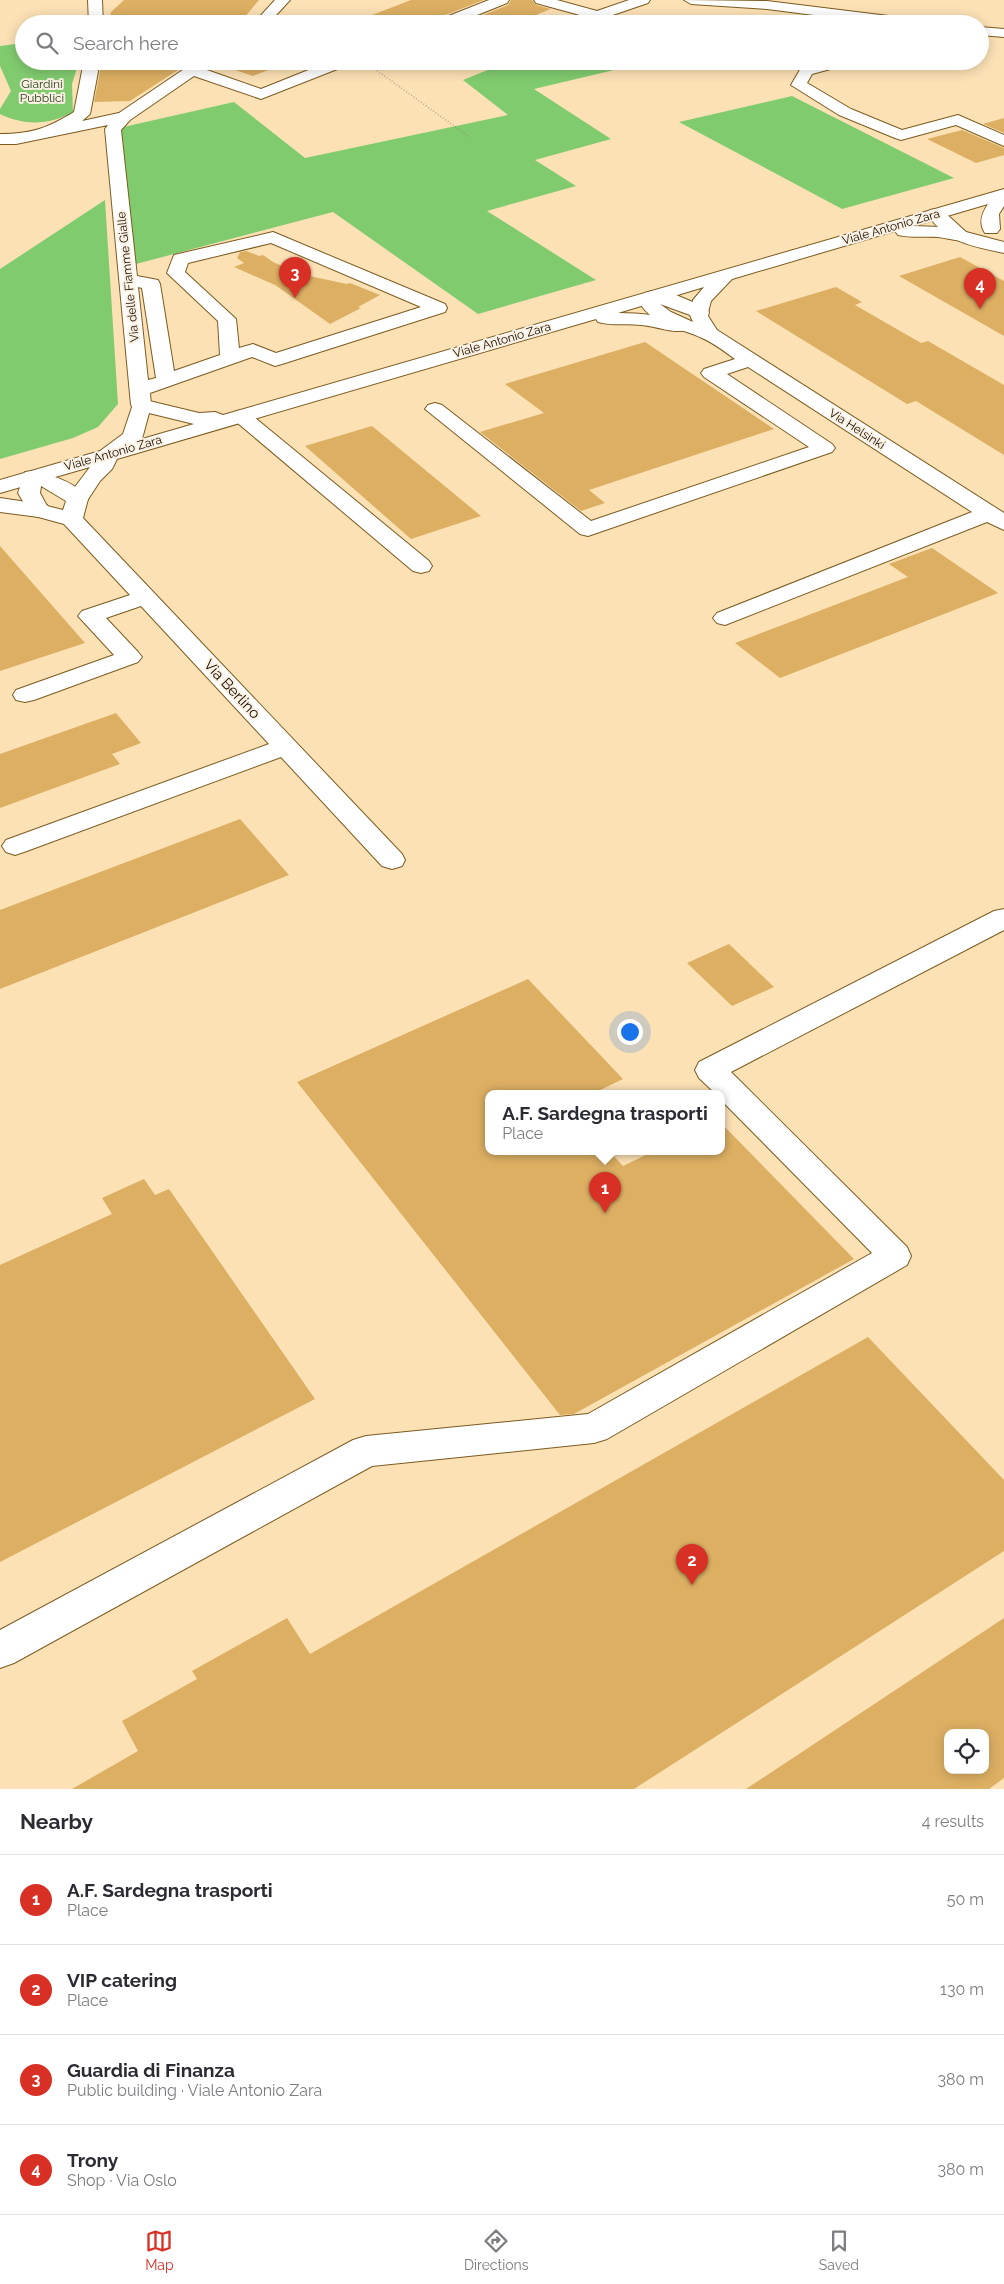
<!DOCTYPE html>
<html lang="en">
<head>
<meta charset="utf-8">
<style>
	body { margin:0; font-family:Raleway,sans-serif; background:#f2f2f3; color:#2b2b33 }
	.controls { position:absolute; right:15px; bottom:15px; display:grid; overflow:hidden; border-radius:10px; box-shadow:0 2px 12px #0003 }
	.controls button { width:45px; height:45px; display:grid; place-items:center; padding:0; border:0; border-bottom:1px solid #e1e1e2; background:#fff; color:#2b2b33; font:25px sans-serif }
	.you { position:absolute; left:629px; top:1031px; width:18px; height:18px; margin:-12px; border:4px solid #fff; border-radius:50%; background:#1a73e8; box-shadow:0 0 0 8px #1a73e833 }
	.badge { display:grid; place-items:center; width:32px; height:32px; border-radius:50%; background:#d93025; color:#fff; font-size:16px; font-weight:700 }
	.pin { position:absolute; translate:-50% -41px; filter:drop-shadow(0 1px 2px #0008) }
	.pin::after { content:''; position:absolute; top:26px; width:18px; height:15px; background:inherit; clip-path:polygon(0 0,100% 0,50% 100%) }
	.popup { position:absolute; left:485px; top:1090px; width:240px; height:65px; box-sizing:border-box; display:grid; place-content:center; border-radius:10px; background:#fff; filter:drop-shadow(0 1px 4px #0005); font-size:16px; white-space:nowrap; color:#7c7c81 }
	.popup b { font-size:19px; color:#2b2b33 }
	.popup::after { content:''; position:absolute; left:50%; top:100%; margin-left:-10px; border:10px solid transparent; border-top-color:#fff }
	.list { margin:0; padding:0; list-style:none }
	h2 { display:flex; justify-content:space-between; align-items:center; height:65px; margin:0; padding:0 20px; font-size:21px }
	h2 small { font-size:16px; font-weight:400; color:#7c7c81 }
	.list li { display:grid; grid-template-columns:32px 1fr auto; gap:15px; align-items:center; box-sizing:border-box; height:90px; padding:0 20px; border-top:1px solid #e1e1e2 }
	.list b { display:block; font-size:19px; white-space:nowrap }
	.list p { margin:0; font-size:16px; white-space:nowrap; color:#7c7c81 }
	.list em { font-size:16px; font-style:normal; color:#7c7c81 }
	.icon { flex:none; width:28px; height:28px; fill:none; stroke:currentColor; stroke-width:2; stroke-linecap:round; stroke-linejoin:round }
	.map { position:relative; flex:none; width:1004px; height:1789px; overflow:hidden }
	.search { position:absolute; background:#fff; box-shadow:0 2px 12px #0003; left:15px; right:15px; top:15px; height:55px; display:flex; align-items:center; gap:12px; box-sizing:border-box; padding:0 18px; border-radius:28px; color:#7c7c81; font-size:19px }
	.sheet { height:425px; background:#fff }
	nav { display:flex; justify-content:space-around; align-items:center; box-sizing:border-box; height:70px; border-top:1px solid #e1e1e2; background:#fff; font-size:14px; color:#7c7c81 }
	nav a { display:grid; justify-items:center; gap:2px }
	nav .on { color:#d93025 }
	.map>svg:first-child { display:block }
	.green { fill:#81cb6f }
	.building { fill:#dcaf63; fill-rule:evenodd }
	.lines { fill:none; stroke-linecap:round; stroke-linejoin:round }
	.minor-casing { stroke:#7b5b1f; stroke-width:2 }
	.major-casing { stroke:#7b5b1f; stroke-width:2 }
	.path { stroke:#917d60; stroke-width:2; stroke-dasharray:0.5 2.5; stroke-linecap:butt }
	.minor { fill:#fff; fill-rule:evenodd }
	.major { fill:#fff; fill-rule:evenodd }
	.labels { text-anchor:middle; stroke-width:4; stroke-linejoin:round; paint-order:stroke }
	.far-park-label { font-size:12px; fill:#1b3813; stroke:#faf1e2 }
	.far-street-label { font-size:12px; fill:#180c00; stroke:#faf1e2 }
	.street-label { font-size:15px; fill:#180c00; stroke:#faf1e2 }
</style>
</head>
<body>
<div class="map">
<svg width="1004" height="1789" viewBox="0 0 1004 1789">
	<rect width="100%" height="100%" fill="#fce1b5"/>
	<!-- green -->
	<path class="green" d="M24,43V61H79L72,84L73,112C50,125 25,126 0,114V109L11,91L0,66V46Z
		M510,61H652L534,89L611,139L535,160L576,186L487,211L596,280L478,314L333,212L136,264L119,128L234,102L305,158L508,115L463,80Z
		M792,96L954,178L842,209L679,122Z
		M105,200L118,404L98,427L73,438L0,459V269Z"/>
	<!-- building -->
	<path class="building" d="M124,0H259L239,24H109L111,12Z
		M411,0H484L435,19L432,24H354V22Z
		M511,0H532L536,5L551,9L513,24H461L508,5Z
		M102,61H192L130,101L94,102Z
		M215,61H292L253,76L214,63Z
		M1004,118V133L983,124Z
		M962,130L1004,148V155L976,163L927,139Z
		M246,251L259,256L263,255L273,262L300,274L347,284L350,283L380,295L358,307L361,308L330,324L275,285L234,267L244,263L237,258L240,252Z
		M960,257L1004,281V336L899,276Z
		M836,287L862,302L855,305L921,343L928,341L1004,385V455L916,401L907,404L756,311Z
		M645,342L774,429L589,490L605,503L581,511L480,432L544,413L505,384Z
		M372,426L481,516L411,539L305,446Z
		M0,546L85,643L0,671Z
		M932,548L998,593L780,678L735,643L908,577L889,564Z
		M116,713L141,743L112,754L120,764L0,808V754Z
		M240,819L289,875L0,989V910Z
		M729,944L774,987L732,1006L687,963Z
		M528,979L623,1079L592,1094H489V1152H610L623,1166L652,1152H721V1123L854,1259L574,1414L560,1415L297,1082Z
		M144,1179L155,1195L169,1189L315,1399L0,1562V1265L112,1214L102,1198Z
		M868,1337L1004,1480V1551L634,1789H72L138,1751L122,1721L197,1679L192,1671L287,1618L310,1654Z
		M1004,1618V1778L989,1789H746ZM948,1733H985V1770H948Z"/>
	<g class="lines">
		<defs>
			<path id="minor" d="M88,0H102L103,24H89Z
				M275,0H290L268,24H253Z
				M489,0H509L507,3L455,24H434L436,21Z
				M534,0H557L597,11L629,0H650L648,3L598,20L536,3Z
				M684,0L767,1L921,20L928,24H884L767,9L691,4Z
				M980,27L1004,29V37L980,35Z
				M84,61H100L90,114L82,121L119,113L196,61H213L204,69L261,89L331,61H352L350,64L261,99L194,76L130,120L121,130L137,276L158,280L160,284L174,371L220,355L218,321L167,273L174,255L273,232L445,304L447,308L445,312L282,364L275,366L252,357L150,393L151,405L148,409L141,411L134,409L131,405L105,129L108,125L16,144H0V134C33,134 47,128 74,112ZM271,243L421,307L276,353L253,344L239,348L236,319L185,272L188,263ZM138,287L142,288L156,378L148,380Z
				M825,61H851L849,64L812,74L807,83L851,109L902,130L958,115L1004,135V146L956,125L901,140L895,138L839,115L791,85L801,68Z
				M936,209L942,210L966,232L1004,242V253C972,246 947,243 927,214L930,210Z
				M652,291L676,295L707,308L709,312L708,316L717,330L1004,513V530L987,522L725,625L717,623L713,618L717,613L972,512L748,367L727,374L832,444L835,448L832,452L588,536L580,534L425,409L428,405L435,403L442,405L591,521L809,447L704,377L701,373L704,369L735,359C725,352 714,343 702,338C681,328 655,326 641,305L645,293ZM660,304L690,315L693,322L671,312Z
				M241,410L248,412L429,561L432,566L429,571L421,573L413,571L234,420L231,416L234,412Z
				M33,471C52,475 76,482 88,499L83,518L402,854L405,860L402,866L392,869L382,866L281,757L24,852L15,855L6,852L2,846L6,840L269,744L141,606L106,618L138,652L142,657L138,662L34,700L25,702L16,700L13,695L16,690L114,655L78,616L82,611L130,595L64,524L31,515L18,493L25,472ZM41,486L66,501L63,510L47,506L40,493Z
				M1004,909V930L731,1072L907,1247L911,1256L907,1265L607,1439L594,1443L372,1466L14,1663L0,1668V1630L353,1440L366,1436L588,1414L872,1253L721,1100V1094H716L699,1078L695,1070L699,1062L994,911Z"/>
			<path id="major" d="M1004,189V206L999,214L1000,229L997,233H985C978,223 982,213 988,204L913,226L941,227L966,232L969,236L966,240C957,242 948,238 938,237C925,236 911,238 898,235L895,231L732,279L711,301L707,316L700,318L693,316L691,312L693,300L704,287L618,313C641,313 665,316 688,322L691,326L688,330C673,334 656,326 641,325C627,323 612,326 598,322L596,319L117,459L112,469L100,481L85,504L77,505L69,504L66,499L90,467L0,493V480L100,451L123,434L134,401L141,399L199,413L215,412L223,415ZM149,413L194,424L142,439Z
				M0,498L47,505L50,510L47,515L39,517L0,512Z"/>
		</defs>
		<!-- minor casing -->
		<use href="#minor" class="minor-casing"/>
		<!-- major casing -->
		<use href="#major" class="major-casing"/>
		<!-- path -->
		<path class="path" d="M365,62L468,136"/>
		<!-- minor -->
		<use href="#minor" class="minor"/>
		<!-- major -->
		<use href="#major" class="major"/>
	</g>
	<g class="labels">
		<!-- far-park labels -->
		<g class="far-park-label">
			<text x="42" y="88">Giardini<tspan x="42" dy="14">Pubblici</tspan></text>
		</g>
		<!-- far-street labels -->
		<g class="far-street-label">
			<text transform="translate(891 227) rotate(-16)" y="4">Viale Antonio Zara</text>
			<text transform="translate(128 277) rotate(-96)" y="4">Via delle Fiamme Gialle</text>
			<text transform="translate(502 340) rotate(-16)" y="4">Viale Antonio Zara</text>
			<text transform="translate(857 429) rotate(33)" y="4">Via Helsinki</text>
			<text transform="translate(113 453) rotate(-16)" y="4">Viale Antonio Zara</text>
		</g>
		<!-- street labels -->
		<g class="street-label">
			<text transform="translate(232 689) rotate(47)" y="5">Via Berlino</text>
		</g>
	</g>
</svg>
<div class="controls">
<button><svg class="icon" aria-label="locate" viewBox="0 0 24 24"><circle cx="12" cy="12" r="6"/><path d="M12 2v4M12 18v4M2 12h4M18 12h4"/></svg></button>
</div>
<div class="you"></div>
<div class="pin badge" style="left:605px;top:1213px">1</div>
<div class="popup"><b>A.F. Sardegna trasporti</b>Place</div>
<div class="pin badge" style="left:692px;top:1585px">2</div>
<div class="pin badge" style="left:295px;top:298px">3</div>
<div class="pin badge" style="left:980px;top:309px">4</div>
<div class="search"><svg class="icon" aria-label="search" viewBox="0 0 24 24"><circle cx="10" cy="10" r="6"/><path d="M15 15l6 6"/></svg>Search here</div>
</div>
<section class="sheet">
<h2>Nearby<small>4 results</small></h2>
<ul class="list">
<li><span class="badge">1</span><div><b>A.F. Sardegna trasporti</b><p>Place</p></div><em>50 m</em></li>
<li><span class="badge">2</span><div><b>VIP catering</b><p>Place</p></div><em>130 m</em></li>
<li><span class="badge">3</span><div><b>Guardia di Finanza</b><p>Public building · Viale Antonio Zara</p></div><em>380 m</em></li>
<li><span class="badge">4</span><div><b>Trony</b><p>Shop · Via Oslo</p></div><em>380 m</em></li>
</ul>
</section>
<nav>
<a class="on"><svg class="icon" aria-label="map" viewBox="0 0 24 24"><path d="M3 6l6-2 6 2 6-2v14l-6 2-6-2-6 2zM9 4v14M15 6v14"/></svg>Map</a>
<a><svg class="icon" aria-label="directions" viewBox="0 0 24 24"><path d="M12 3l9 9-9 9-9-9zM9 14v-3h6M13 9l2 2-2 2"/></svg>Directions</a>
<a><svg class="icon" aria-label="saved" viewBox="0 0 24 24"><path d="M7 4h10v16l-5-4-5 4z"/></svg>Saved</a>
</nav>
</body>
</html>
